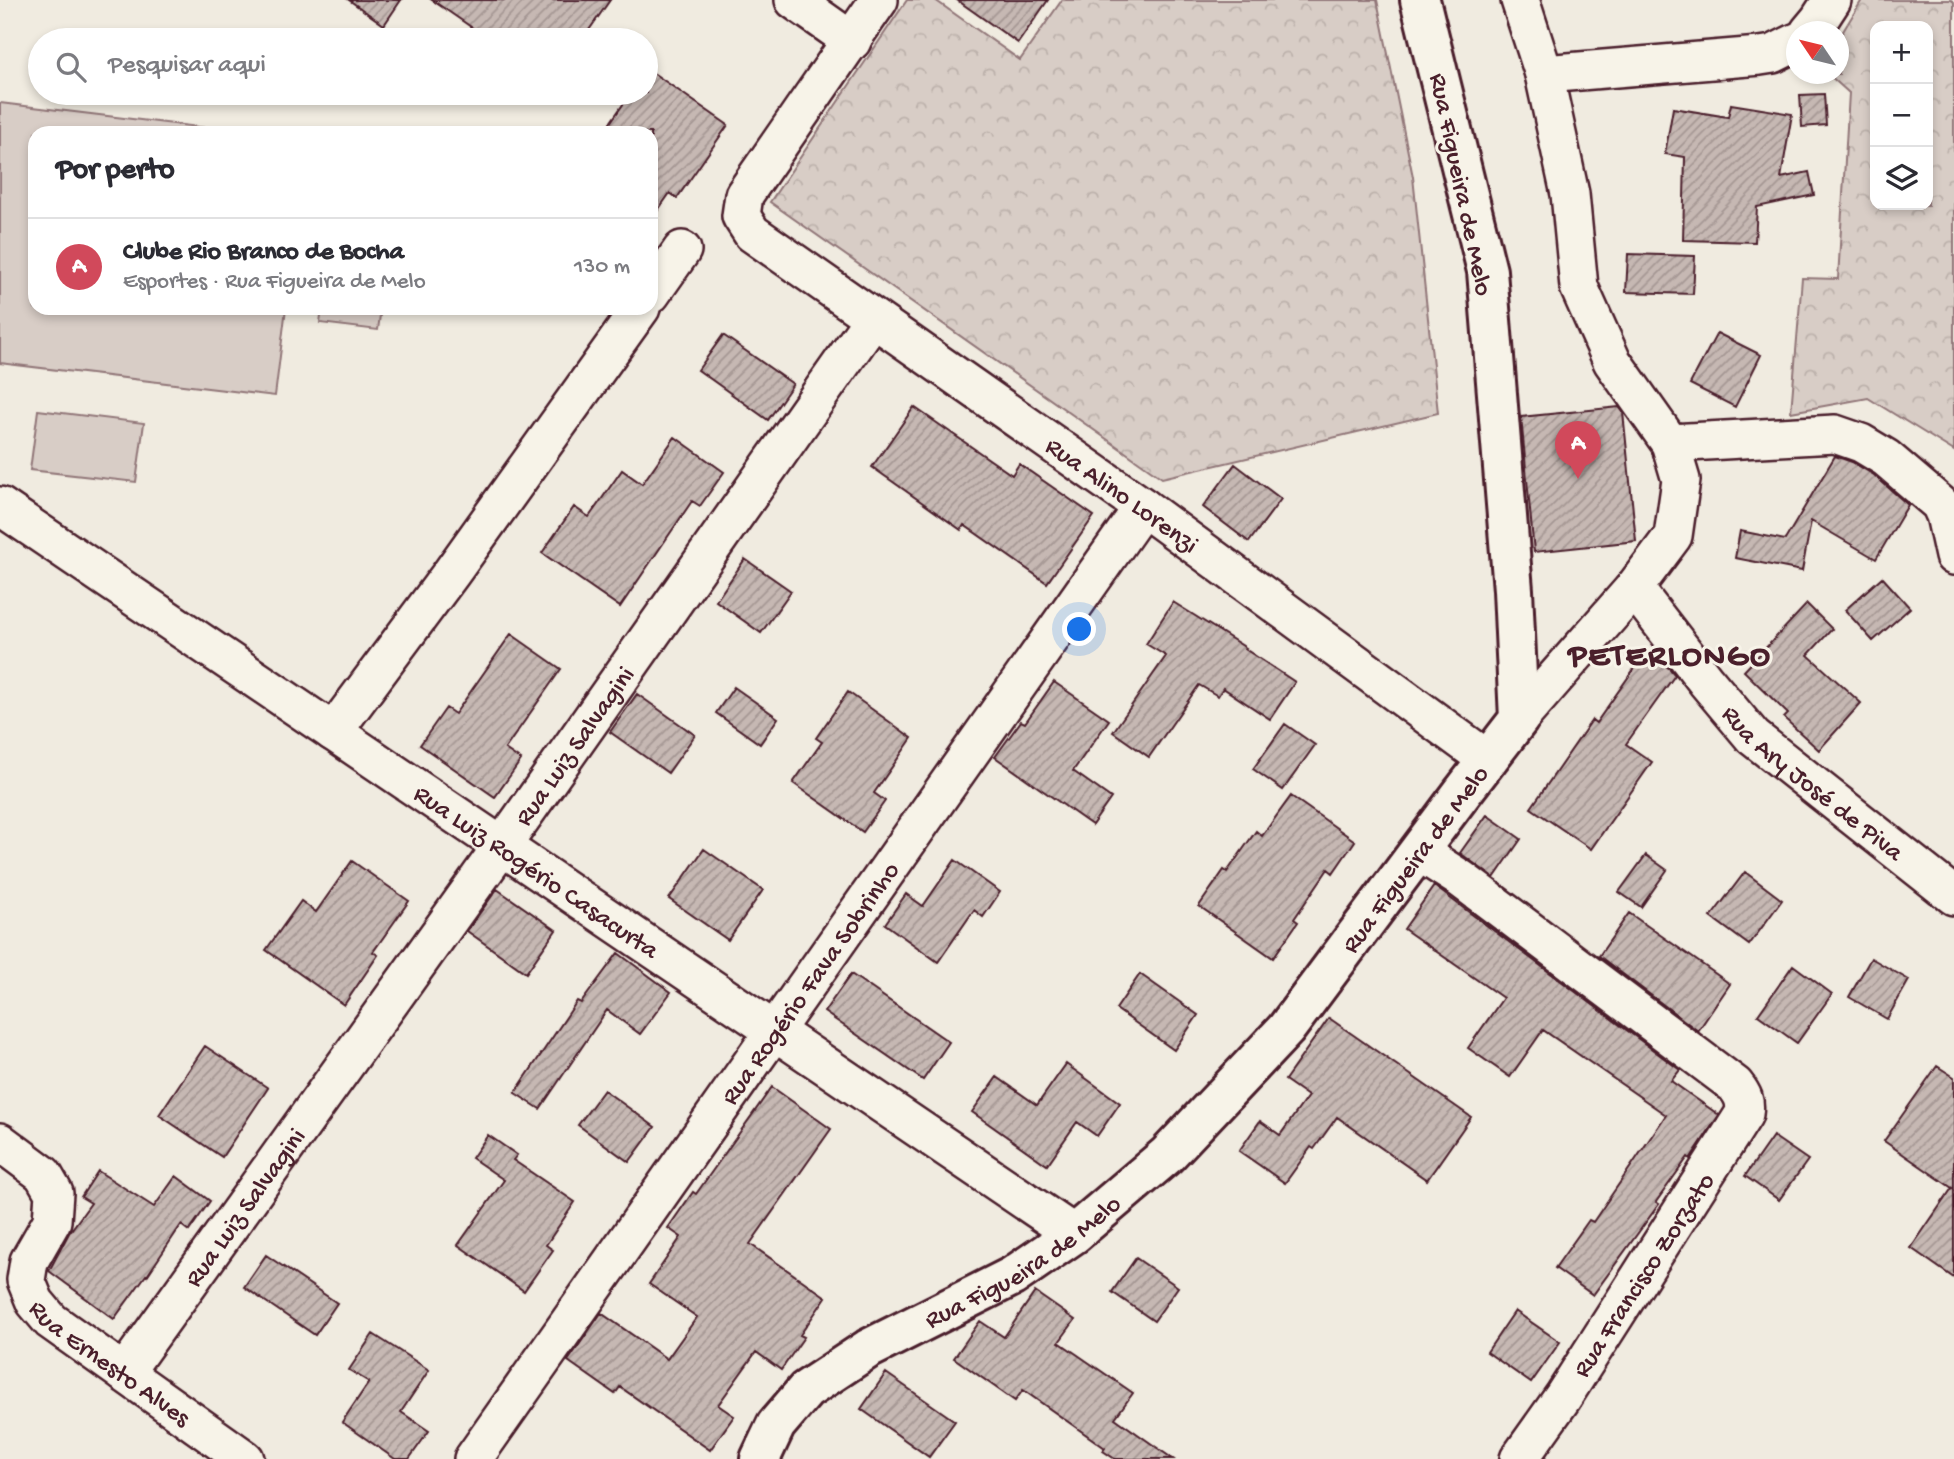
<!DOCTYPE html>
<html lang="pt">
<head>
<meta charset="utf-8">
<style>
	body { margin:0; font-family:"Gochi Hand",sans-serif; background:#f7f7f7; color:#2b2b33 }
	.controls { position:absolute; right:21px; top:21px; display:grid; overflow:hidden; border-radius:14px; box-shadow:0 4px 10px #0003 }
	.controls button { width:63px; height:63px; display:grid; place-items:center; padding:0; border:0; border-bottom:2px solid #e1e1e2; background:#fff; color:#2b2b33; font:35px sans-serif }
	.compass { position:absolute; left:1786px; top:21px; width:63px; height:63px; border-radius:50%; background:#fff; box-shadow:0 4px 10px #0003; rotate:305deg }
	.you { position:absolute; left:1080px; top:630px; width:24px; height:24px; margin:-18px; border:5px solid #fff; border-radius:50%; background:#1a73e8; box-shadow:0 0 0 10px #1a73e833 }
	.badge { display:grid; place-items:center; width:46px; height:46px; border-radius:50%; background:#d1495b; color:#fff; font-size:23px; font-weight:700 }
	.pin { position:absolute; translate:-50% -58px; filter:drop-shadow(0 2px 4px #0008) }
	.pin::after { content:''; position:absolute; top:37px; width:24px; height:21px; background:inherit; clip-path:polygon(0 0,100% 0,50% 100%) }
	.list { margin:0; padding:0; list-style:none }
	h2 { display:flex; justify-content:space-between; align-items:center; height:91px; margin:0; padding:0 28px; font-size:30px }
	h2 small { font-size:23px; font-weight:400; color:#7c7c81 }
	.list li { display:grid; grid-template-columns:46px 1fr auto; gap:21px; align-items:center; box-sizing:border-box; height:98px; padding:0 28px; border-top:2px solid #e1e1e2 }
	.list b { display:block; font-size:26px; white-space:nowrap }
	.list p { margin:0; font-size:23px; white-space:nowrap; color:#7c7c81 }
	.list em { font-size:23px; font-style:normal; color:#7c7c81 }
	.icon { flex:none; width:38px; height:38px; fill:none; stroke:currentColor; stroke-width:2; stroke-linecap:round; stroke-linejoin:round }
	.map { position:relative; flex:none; width:1954px; height:1459px; overflow:hidden }
	.search { position:absolute; background:#fff; box-shadow:0 4px 10px #0003; left:28px; top:28px; width:630px; height:77px; display:flex; align-items:center; gap:18px; box-sizing:border-box; padding:0 24px; border-radius:38px; color:#7c7c81; font-size:26px }
	.panel { position:absolute; background:#fff; box-shadow:0 4px 10px #0003; left:28px; top:126px; width:630px; height:189px; border-radius:21px }
	.map>svg:first-child { display:block }
	.forest { fill:url(#forest-crowns); stroke:#917678; stroke-width:2; fill-rule:evenodd }
	.garden { fill:#d8cdc6; stroke:#917678; stroke-width:2 }
	.building { fill:url(#building-hatch); stroke:#4a1f2b; stroke-width:2 }
	.lines { fill:none; stroke-linecap:round; stroke-linejoin:round }
	.minor-casing { stroke:#4a1f2b; stroke-width:42 }
	.major-casing { stroke:#4a1f2b; stroke-width:44 }
	.minor { stroke:#f7f3e8; stroke-width:37 }
	.major { stroke:#f7f3e8; stroke-width:38 }
	.labels { text-anchor:middle; stroke-width:6; stroke-linejoin:round; paint-order:stroke }
	.street-label { font-size:26px; fill:#4a1f2b; stroke:#f7f3e8 }
	.district-label { font-size:33px; font-weight:bold; letter-spacing:2px; fill:#4a1f2b; stroke:#f7f3e8 }
</style>
</head>
<body>
<div class="map">
<svg width="1954" height="1459" viewBox="0 0 1954 1459">
	<defs>
		<pattern id="forest-crowns" width="20" height="18" patternUnits="userSpaceOnUse" patternTransform="scale(1.75)"><rect width="20" height="18" fill="#d8cdc6"/><path d="M2 6a3 3 0 1 1 6 0M12 15a3 3 0 1 1 6 0" fill="none" stroke="#bbb0aa"/></pattern>
		<pattern id="building-hatch" width="6" height="6" patternUnits="userSpaceOnUse" patternTransform="scale(1.75)"><rect width="6" height="6" fill="#c6b8b3"/><path d="M-1 1l2-2M0 6l6-6M5 7l2-2" fill="none" stroke="#a39592"/></pattern>
	</defs>
	<rect width="100%" height="100%" fill="#f0ebe0"/>
	<filter id="ink" filterUnits="userSpaceOnUse"><feTurbulence type="fractalNoise" baseFrequency=".0143" numOctaves="2"/><feDisplacementMap in="SourceGraphic" scale="14" xChannelSelector="R" yChannelSelector="G"/><feConvolveMatrix kernelMatrix="1 2 1 2 8 2 1 2 1" color-interpolation-filters="sRGB"/></filter>
	<g filter="url(#ink)">
		<!-- forest -->
		<path class="forest" d="M907,0H935L1020,60L1062,0H1377L1413,177L1438,413L1162,478L770,202Z
			M1862,0H1951L1954,2V451L1868,398L1791,412L1802,278L1838,279L1849,93L1828,74H1839V38ZM1875,26H1928V205H1875Z"/>
		<!-- garden -->
		<path class="garden" d="M0,103L248,133H35V308H286L275,396L0,363Z
			M322,308H381L378,330L320,323Z
			M38,410L144,423L136,482L30,470Z"/>
		<!-- building -->
		<path class="building" d="M349,0H401L384,25Z
			M432,0H610L582,40H490Z
			M957,0H1048L1018,43Z
			M646,68L728,125L677,198L670,193L651,220V133H603L631,93H646Z
			M1824,94L1826,125L1802,127L1800,95Z
			M1731,104L1792,114L1781,178L1809,172L1814,195L1757,207L1755,242L1683,240L1685,157L1665,154L1673,108L1728,117Z
			M1628,254L1695,256L1693,294L1626,292Z
			M1717,333L1761,355L1735,407L1690,384Z
			M723,335L793,384L768,420L698,370Z
			M914,407L1012,475L1019,464L1094,516L1047,583L964,525L961,530L872,467Z
			M1619,407L1623,412L1636,541L1534,552L1521,417Z
			M675,437L724,472L700,506L692,501L620,607L542,553L574,507L589,517L622,470L642,484Z
			M1835,456L1852,462L1874,475L1908,505L1876,559L1811,521L1802,571L1735,558L1740,531L1785,540Z
			M1235,464L1281,499L1249,542L1203,507Z
			M745,559L791,591L761,633L716,601Z
			M1882,577L1910,608L1873,641L1845,610Z
			M1173,602L1246,648L1245,649L1295,682L1270,719L1223,688L1218,696L1199,685L1149,757L1113,732L1166,656L1146,644Z
			M1807,604L1832,629L1808,655L1861,703L1819,750L1784,718L1788,714L1744,671Z
			M511,634L561,669L505,749L521,760L495,797L420,745L446,708L455,714Z
			M1646,652L1670,669L1675,675L1626,744L1652,762L1591,849L1531,808L1592,720L1596,723Z
			M1054,682L1109,720L1073,771L1111,798L1092,825L995,757L1021,721L1025,723Z
			M734,687L778,718L760,744L716,713Z
			M848,692L912,738L874,793L885,801L863,832L793,783L822,742L816,738Z
			M637,694L695,735L668,773L610,732Z
			M1285,724L1315,745L1283,790L1253,769Z
			M1291,796L1355,841L1333,873L1328,869L1294,919L1298,922L1273,958L1199,906L1224,870L1227,872L1256,831L1262,836Z
			M1487,815L1521,839L1494,878L1460,853Z
			M704,849L763,890L728,940L669,899Z
			M1646,855L1667,870L1641,907L1619,892Z
			M955,860L1000,892L983,917L974,910L938,962L885,924L906,894L923,906Z
			M352,861L409,901L373,952L378,955L344,1005L266,950L301,901L316,912Z
			M1745,872L1782,900L1749,945L1711,917Z
			M1434,886L1680,1070L1671,1081L1719,1115L1690,1159L1688,1157L1656,1202L1659,1204L1593,1295L1555,1268L1589,1220L1593,1222L1666,1115L1543,1030L1510,1077L1468,1048L1503,998L1404,929Z
			M497,889L556,930L526,973L467,931Z
			M1629,913L1730,984L1698,1031L1599,956Z
			M618,953L671,992L640,1034L607,1010L540,1109L515,1093L577,1001L581,1003Z
			M1871,958L1909,980L1887,1019L1849,997Z
			M1793,965L1832,994L1797,1043L1758,1015Z
			M851,974L949,1042L923,1080L824,1012Z
			M1140,974L1198,1015L1174,1050L1116,1009Z
			M1329,1018L1471,1117L1427,1180L1337,1117L1314,1149L1311,1147L1285,1183L1239,1151L1260,1121L1280,1135L1308,1096L1285,1080Z
			M205,1046L268,1088L222,1157L159,1115Z
			M1066,1064L1120,1103L1097,1136L1077,1122L1047,1165L972,1112L997,1077L1037,1105Z
			M1937,1066L1954,1077V1278L1911,1248L1952,1188L1884,1141Z
			M772,1087L831,1129L750,1244L826,1297L800,1335L804,1337L781,1370L756,1352L718,1405L734,1416L710,1450L620,1387L615,1394L568,1361L601,1313L667,1359L697,1317L649,1284L681,1237L668,1228L693,1192L696,1194Z
			M604,1090L655,1127L629,1162L578,1125Z
			M488,1135L517,1155L513,1160L575,1202L546,1245L553,1250L524,1291L458,1245L504,1180L472,1158Z
			M1773,1136L1808,1160L1779,1200L1745,1176Z
			M98,1171L154,1207L176,1176L210,1201L189,1231L181,1225L147,1276L146,1275L114,1319L49,1271L69,1233L91,1203L81,1197Z
			M266,1255L337,1303L315,1335L244,1287Z
			M1136,1258L1178,1287L1154,1321L1112,1292Z
			M1035,1292L1075,1320L1059,1342L1133,1393L1115,1418L1173,1459H1115L1103,1451L1105,1448L1023,1390L1015,1401L954,1358L980,1321L1004,1337Z
			M1515,1311L1560,1342L1531,1383L1487,1352Z
			M373,1334L429,1370L401,1412L429,1431L409,1459H395L342,1422L369,1382L349,1370Z
			M886,1373L955,1421L929,1457L861,1409Z"/>
		<g class="lines">
			<defs>
				<g id="minor">
					<path d="M794,0L852,41"/>
					<path id="s1" d="M879,0L744,195L741,216L752,233L1143,507L1488,760"/>
					<path d="M1809,32L1819,20L1832,0"/>
					<path d="M1544,74L1760,56L1773,54L1797,42"/>
					<path d="M651,294L682,250"/>
					<path d="M1670,443L1835,434L1861,443L1886,458L1940,504L1945,515L1954,556"/>
					<path id="s2" d="M0,506L1074,1234"/>
					<path id="s3" d="M1634,588L1706,681L1753,737L1954,896"/>
					<path d="M1519,719L1634,588L1673,536L1681,480L1670,443L1612,361L1579,287L1570,194L1544,74L1520,0"/>
					<path d="M333,732L452,572L641,308"/>
					<path d="M1419,852L1461,879L1735,1085C1743,1095 1746,1101 1744,1114L1563,1397L1519,1459"/>
					<path id="s4" d="M0,1142L43,1174L54,1193L52,1221L29,1261L26,1280L35,1302L51,1321L245,1459"/>
					<path id="s5" d="M124,1373L502,846L873,319"/>
					<path id="s6" d="M473,1459L1143,507"/>
				</g>
				<g id="major">
					<path id="s7" d="M760,1459L776,1425L806,1390L868,1349L1013,1276L1074,1234L1167,1155L1286,1029L1462,793L1519,719L1513,590L1487,271L1420,0"/>
				</g>
			</defs>
			<!-- minor casing -->
			<use href="#minor" class="minor-casing"/>
			<!-- major casing -->
			<use href="#major" class="major-casing"/>
			<!-- minor -->
			<use href="#minor" class="minor"/>
			<!-- major -->
			<use href="#major" class="major"/>
		</g>
	</g>
	<g class="labels">
		<!-- street labels -->
		<g class="street-label">
			<text transform="translate(1463 184) rotate(78)" y="9">Rua Figueira de Melo</text>
			<text dy="9" stroke="none"><textPath href="#s1" startOffset="732">Rua Alino Lorenzi</textPath></text>
			<text dy="9" stroke="none"><textPath href="#s5" startOffset="772">Rua Luiz Salvagini</textPath></text>
			<text dy="9" stroke="none"><textPath href="#s3" startOffset="266">Rua Ary José de Piva</textPath></text>
			<text dy="9" stroke="none"><textPath href="#s7" startOffset="903">Rua Figueira de Melo</textPath></text>
			<text dy="9" stroke="none"><textPath href="#s2" startOffset="649">Rua Luiz Rogério Casacurta</textPath></text>
			<text dy="9" stroke="none"><textPath href="#s6" startOffset="583">Rua Rogério Fava Sobrinho</textPath></text>
			<text dy="9" stroke="none"><textPath href="#s5" startOffset="205">Rua Luiz Salvagini</textPath></text>
			<text dy="9" stroke="none"><textPath href="#s7" startOffset="336">Rua Figueira de Melo</textPath></text>
			<text transform="translate(1642 1274) rotate(-57)" y="9">Rua Francisco Zorzato</text>
			<text dy="9" stroke="none"><textPath href="#s4" startOffset="290">Rua Ernesto Alves</textPath></text>
		</g>
		<!-- district labels -->
		<g class="district-label">
			<text x="1670" y="664">PETERLONGO</text>
		</g>
	</g>
</svg>
<div class="controls">
<button>+</button>
<button>−</button>
<button><svg class="icon" aria-label="layers" viewBox="0 0 24 24"><path d="M12 4l9 5-9 5-9-5zM3 14l9 5 9-5"/></svg></button>
</div>
<svg class="compass" viewBox="-18 -18 36 36"><path d="M0-13l5 13h-10z" fill="#e53935"/><path d="M0 13l5-13h-10z" fill="#7c7c81"/></svg>
<div class="you"></div>
<div class="pin badge" style="left:1578px;top:479px">A</div>
<div class="search"><svg class="icon" aria-label="search" viewBox="0 0 24 24"><circle cx="10" cy="10" r="6"/><path d="M15 15l6 6"/></svg>Pesquisar aqui</div>
<section class="panel">
<h2>Por perto<small></small></h2>
<ul class="list">
<li><span class="badge">A</span><div><b>Clube Rio Branco de Bocha</b><p>Esportes · Rua Figueira de Melo</p></div><em>130 m</em></li>
</ul>
</section>
</div>
</body>
</html>
